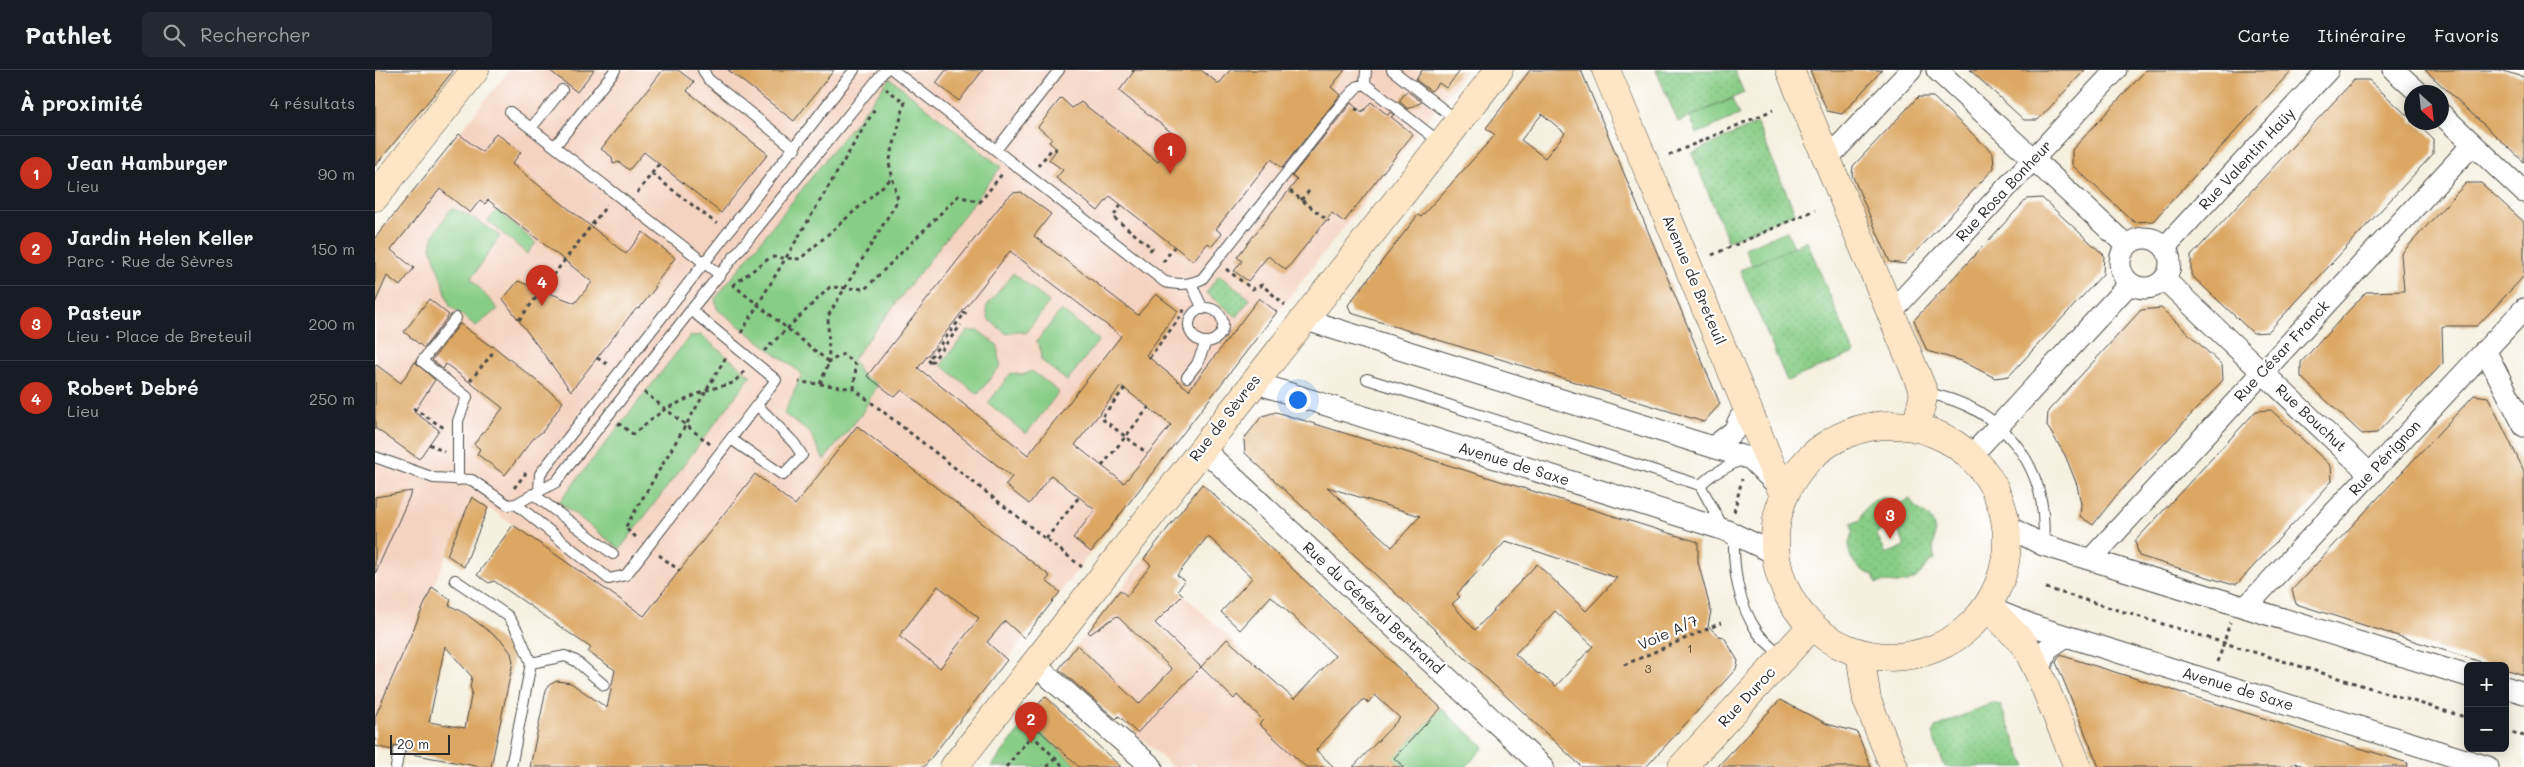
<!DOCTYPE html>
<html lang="fr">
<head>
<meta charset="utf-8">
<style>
	body { margin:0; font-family:Mali,sans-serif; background:#242831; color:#f1f3f6 }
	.controls { position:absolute; right:15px; bottom:15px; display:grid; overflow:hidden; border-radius:8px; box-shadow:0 2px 12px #0003 }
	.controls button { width:45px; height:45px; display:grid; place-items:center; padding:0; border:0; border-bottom:1px solid #363941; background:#171b24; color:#f1f3f6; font:25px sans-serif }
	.compass { position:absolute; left:2029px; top:15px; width:45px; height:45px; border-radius:50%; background:#171b24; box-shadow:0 2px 12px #0003; rotate:153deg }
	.scale { position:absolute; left:15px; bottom:12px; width:60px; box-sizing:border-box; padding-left:5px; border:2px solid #2b2b2b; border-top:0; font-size:14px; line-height:18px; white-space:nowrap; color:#2b2b2b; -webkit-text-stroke:4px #fff; paint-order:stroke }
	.you { position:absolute; left:922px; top:329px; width:18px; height:18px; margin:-12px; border:4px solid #fff; border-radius:50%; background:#1a73e8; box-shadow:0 0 0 8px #1a73e833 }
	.badge { display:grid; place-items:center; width:32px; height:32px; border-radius:50%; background:#c8321e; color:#fff; font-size:16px; font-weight:700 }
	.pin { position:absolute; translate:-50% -41px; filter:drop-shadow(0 1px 2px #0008) }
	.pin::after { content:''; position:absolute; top:26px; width:18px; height:15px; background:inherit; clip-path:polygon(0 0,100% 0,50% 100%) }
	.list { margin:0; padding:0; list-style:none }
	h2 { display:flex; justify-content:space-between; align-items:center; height:65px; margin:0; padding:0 20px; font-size:21px }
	h2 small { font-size:16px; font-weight:400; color:#9ea1a6 }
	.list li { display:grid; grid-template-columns:32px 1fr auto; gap:15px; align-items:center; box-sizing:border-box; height:75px; padding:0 20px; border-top:1px solid #363941 }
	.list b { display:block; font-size:19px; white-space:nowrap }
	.list p { margin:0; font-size:16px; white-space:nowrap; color:#9ea1a6 }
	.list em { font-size:16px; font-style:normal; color:#9ea1a6 }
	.icon { flex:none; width:28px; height:28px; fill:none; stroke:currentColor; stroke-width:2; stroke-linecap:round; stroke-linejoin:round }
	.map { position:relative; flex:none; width:2149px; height:697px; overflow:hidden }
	header { display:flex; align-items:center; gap:30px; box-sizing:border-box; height:70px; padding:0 25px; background:#171b24; border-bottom:1px solid #363941 }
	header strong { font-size:24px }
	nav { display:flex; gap:28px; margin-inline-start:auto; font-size:18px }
	.search { width:350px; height:45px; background:#242831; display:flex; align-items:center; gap:12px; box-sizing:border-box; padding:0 18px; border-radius:8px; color:#9ea1a6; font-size:19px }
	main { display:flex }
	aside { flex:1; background:#171b24 }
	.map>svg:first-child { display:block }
	.built { fill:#f5d3c1 }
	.grass { fill:url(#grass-dots); stroke:#5a7c59; fill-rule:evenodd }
	.green { fill:#88cd87; stroke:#5a7c59 }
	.building { fill:#dca763; fill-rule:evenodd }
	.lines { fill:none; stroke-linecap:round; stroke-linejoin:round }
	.lane-casing { stroke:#494946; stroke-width:12 }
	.street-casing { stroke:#494946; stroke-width:23 }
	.secondary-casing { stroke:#494946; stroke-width:29 }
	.path { stroke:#494946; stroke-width:3; stroke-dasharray:4 4; stroke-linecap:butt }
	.lane { stroke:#fff; stroke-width:10 }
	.street { stroke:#fff; stroke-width:21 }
	.secondary { stroke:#fde5c5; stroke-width:28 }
	.labels { text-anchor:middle; stroke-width:4.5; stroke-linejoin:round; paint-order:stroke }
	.number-label { font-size:12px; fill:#574a39 }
	.street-label { font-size:15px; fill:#2b2b2b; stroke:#fff }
</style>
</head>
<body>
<header>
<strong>Pathlet</strong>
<div class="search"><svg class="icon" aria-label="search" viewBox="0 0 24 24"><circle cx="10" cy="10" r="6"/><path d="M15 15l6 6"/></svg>Rechercher</div>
<nav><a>Carte</a><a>Itinéraire</a><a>Favoris</a></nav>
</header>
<main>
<aside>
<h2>À proximité<small>4 résultats</small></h2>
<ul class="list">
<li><span class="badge">1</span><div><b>Jean Hamburger</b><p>Lieu</p></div><em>90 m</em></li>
<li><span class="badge">2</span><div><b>Jardin Helen Keller</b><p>Parc · Rue de Sèvres</p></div><em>150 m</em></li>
<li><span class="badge">3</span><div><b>Pasteur</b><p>Lieu · Place de Breteuil</p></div><em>200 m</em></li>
<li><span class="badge">4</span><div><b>Robert Debré</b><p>Lieu</p></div><em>250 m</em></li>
</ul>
</aside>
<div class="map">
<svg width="2149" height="697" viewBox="0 0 2149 697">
	<defs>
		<pattern id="grass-dots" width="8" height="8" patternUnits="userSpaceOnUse" patternTransform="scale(1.25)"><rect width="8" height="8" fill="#88cd87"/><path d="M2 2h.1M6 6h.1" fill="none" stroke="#76b075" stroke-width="1.8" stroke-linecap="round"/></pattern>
	</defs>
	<rect width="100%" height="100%" fill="#fff"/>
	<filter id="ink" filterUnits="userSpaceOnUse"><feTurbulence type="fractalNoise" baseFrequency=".02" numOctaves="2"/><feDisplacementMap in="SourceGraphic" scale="10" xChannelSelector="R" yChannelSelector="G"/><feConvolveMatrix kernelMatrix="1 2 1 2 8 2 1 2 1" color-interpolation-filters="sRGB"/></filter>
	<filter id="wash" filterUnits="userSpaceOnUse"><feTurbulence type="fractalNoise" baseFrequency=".0096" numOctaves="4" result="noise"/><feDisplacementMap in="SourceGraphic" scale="20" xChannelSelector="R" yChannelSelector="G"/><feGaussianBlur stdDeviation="1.12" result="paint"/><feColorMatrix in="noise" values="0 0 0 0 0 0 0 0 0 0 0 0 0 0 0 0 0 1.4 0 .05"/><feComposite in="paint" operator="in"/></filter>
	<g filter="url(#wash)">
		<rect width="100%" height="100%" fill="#f5f0df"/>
		<!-- built -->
		<path class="built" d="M134,0H1091L549,697L279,553L98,427L0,647V169Z
			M769,489L939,645L931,697H823L817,692L813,697H797L744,647L741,649L684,599Z"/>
		<!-- grass -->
		<path class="grass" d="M1281,0H1359L1369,23L1303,52Z
			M1382,53L1420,143L1353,171L1317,83Z
			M1432,171L1479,283L1412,311L1365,200Z
			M844,205L875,229L862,247L831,223Z
			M1507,428H1516L1526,433L1535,429C1539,440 1551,441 1557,451C1564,465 1555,476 1560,489C1549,494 1548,505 1537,510C1524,517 1513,509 1501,514L1498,505C1482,500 1470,487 1475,469C1477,462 1479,461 1476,454L1485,450C1488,438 1495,431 1507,428ZM1519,456L1522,458L1529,474L1528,477L1511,484L1502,465L1505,461Z
			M1617,633L1625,635L1651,697H1570L1557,664L1561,657Z"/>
		<!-- green -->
		<path class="green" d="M515,8L626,97L478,289L486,305L503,314L486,345L449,390L435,363L409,344L427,304L342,239L340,229Z
			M1357,29L1364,45L1322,64L1315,47Z
			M77,138L99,148L125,166L96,209L123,239L101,256L75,236L56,177L59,164Z
			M122,140L161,173L152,184L113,151Z
			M1412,161L1419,177L1377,195L1370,178Z
			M638,203L674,232L651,263L640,261L632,264L613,249L611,237Z
			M686,240L724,270L692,311L666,290L665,277L662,271Z
			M592,261H604L623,276V287L626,295L603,324L566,295Z
			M326,265L376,306L245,479L184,432L314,267Z
			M657,301L684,322L651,364L613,333L636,303L647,305Z
			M1066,638L1109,677L1091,697H1028L1019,688Z
			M652,650L703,697H616Z"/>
		<g id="blocks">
			<!-- building -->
			<path class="building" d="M0,0H79L0,96Z
				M174,0H219L202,22Z
				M288,0H303L319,12L312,21L393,84L346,143L269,82L254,100L244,92L238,94L237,87L226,79Z
				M353,0H459L419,51Z
				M571,0H608L584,31L561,13Z
				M760,0H826L844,14L855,0H970L956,17L965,25L907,98L896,89L841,159L847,164L837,176L833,173L818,191L735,126L723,141L681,108L688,100L674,90L682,79L674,72L677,69L663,57L686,28L697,38L706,32L783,92L802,67L744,21Z
				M1047,0H1086L1071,18L1064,13L1056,21L1041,10Z
				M1155,0H1206L1345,334L1329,352L976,243L973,235L1043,145L1046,147L1120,65L1111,58ZM1167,44L1190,63L1170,88L1146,70Z
				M1435,0H1507L1467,44L1452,41Z
				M1595,0H1710L1663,50H1649Z
				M1771,0H1917L1778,151L1759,152L1697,95V80Z
				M2050,0H2124L2149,7V92Z
				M1979,10H1994L2036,49V52L2041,53L2058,69V84L1893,262L1878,263L1816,205V186Z
				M1032,21L1047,32L1033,39L1024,31Z
				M1543,27H1558L1618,83L1619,98L1530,194L1515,192L1477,105L1478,96Z
				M996,32L1013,45L1015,42L1019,45L1016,47L1038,64L969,152L957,143L911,200L893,186L873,211L859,201L867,191L862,187L922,110L917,106L976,33L987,43Z
				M121,63L146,82L137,94L251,184L268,162L300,188L279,216L281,217L264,239L262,238L254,247L196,321L128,229L143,211L200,233L217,212L113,130L110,134L105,130L95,143L65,119L16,180L39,198L25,216L12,206L0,233V168L84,64L107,82Z
				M2091,113H2106L2149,152V206L2102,256H2067L2068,293L2002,363L1987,364L1926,307V292L1991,222L2029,221L2026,184Z
				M646,122L676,144L659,166L763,245L781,224L803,241L771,285L814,320L884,228L902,242L716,482L698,468L720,440L704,427L676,405L654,434L630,415L637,407L527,320L520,327L492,306L630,130L638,123ZM635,181L746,266L653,385L543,298ZM746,316L796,355L749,413L700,375Z
				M1667,128L1729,185L1728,204L1634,306L1620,308L1587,291L1552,281L1539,250L1652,129Z
				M54,229L74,245L49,278L29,262Z
				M1786,238L1847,295L1848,310L1741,426L1718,455L1705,446L1706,434L1702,415L1690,385L1672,356L1673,341L1766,240Z
				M85,254L117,277L118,276L188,332L168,361L158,369L130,405L102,384L105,379L99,374L128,338L71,294L68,299L57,290Z
				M40,292L60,310L39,342L64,360L44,389L0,358V294L26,313Z
				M2099,325L2113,327L2149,401V605L2130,599V596H2119L1921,534L1917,520Z
				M1896,340L1956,396L1957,411L1941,429L1862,514H1855L1764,486L1760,471L1881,341Z
				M901,342L1323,472V492L1336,541L1333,556L1344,566L1349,567L1363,591L1361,599L1271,697H1207L870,383L869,369L887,346ZM952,417L1045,446L1017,477ZM1131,471L1242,508L1211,541L1162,494L1100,560L1077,534L1085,527L1082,524ZM1180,541L1218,576L1181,616L1164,603L1163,604L1140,584Z
				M482,356L675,506L671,511L685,522L649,568L630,551L612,572L632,590L549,697H155L171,620L174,615L182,611L196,613L232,638L240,600L213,582L216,578L148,531L119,511L114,513L102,505L138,455L269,546L380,404L420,435ZM563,516L604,548L565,598L524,566Z
				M827,414L1066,638L1019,688L1029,697H978L1025,648L1000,625L993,633L989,629L941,680L959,697H931L884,654L888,650L862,625L859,629L826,597L762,663L744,646L741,649L684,599L702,575L764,634L797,599L742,546L715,564L713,562L745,520L752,526L776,495L769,489ZM833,466L877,508L846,542L865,560L896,526L960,586L919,629L852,569L826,597L780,553L808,525L803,520L810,511L802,505Z
				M37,421L0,504V427Z
				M97,427L113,438L89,497L72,485Z
				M57,517L76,530L74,535L91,544L127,571L136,583L138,592L116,697H106L31,683L29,676L25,674L19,676L17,680L0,676V647ZM70,576L97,607L95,617L97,621L90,658L54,652Z
				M1685,585L2033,693L2032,697H1932L1920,693L1914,697H1724L1681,592Z
				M670,626L746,697H704L652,649Z
				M1405,630L1452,654L1482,662L1496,697H1342Z"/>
		</g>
	</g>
	<g filter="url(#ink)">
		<use href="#blocks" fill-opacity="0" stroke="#494946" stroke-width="1"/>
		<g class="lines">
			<defs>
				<path id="lane" d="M328,0L333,9L420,79
					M518,0L790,212C805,215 814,215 827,209L967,33L983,16L990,14
					M1017,0L1083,51
					M990,14L1066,73
					M990,14L991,0
					M135,42L345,205
					M156,58L187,20
					M180,76L240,0
					M621,80L684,0
					M816,214L828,239
					M814 255a17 17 0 1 1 34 0a17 17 0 1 1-34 0Z
					M81,248L47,291L92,327L83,351V410
					M812,307L822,294L831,272
					M992,309L1325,415L1348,457
					M1551,323C1628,337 1675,396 1668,475
					M356,369L408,405L427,385L419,373L382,335
					M0,387L59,408L97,410L133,435L141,434L181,412L316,240L510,0
					M1325,415L1337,405L1369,388
					M164,421L165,404L479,0
					M158,424L238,484
					M141,434L234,509L251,505L401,310L316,240
					M1359,463C1358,498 1362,533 1383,563C1390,572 1400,579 1408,587
					M80,510L133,546L143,562L156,593L190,586L201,591L229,615
					M21,697L24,681
					M136,697L156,593"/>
				<path id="street" d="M1562,0L1752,176
					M2019,0L2043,22
					M2066,44L2149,122
					M1452,89L1536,0
					M1745 193a25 25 0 1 1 50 0a25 25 0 1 1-50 0Z
					M1790,177L1953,0
					M1789,209L1995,404
					M1516,242L1741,0
					M928,249L1376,389L1402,415
					M2110,280L2149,356
					M878,312L1350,460L1399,483
					M1338,377L1359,361L1365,348L1374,341
					M827,378L1168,697
					M1595,387L1755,213
					M1632,456L1668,475L2093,606
					M1716,489L2098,74
					M1871,537L2149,239
					M1619,540L1662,557L2113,697
					M659,594L777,697
					M1664,603L1672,579L1691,566
					M2130,617L2149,623"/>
				<path id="secondary" d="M1231,0L1407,421
					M1415,0L1549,323L1541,358
					M0,127L100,0
					M1400 471a116 116 0 1 1 232 0a116 116 0 1 1-232 0Z
					M1614,538L1650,575L1664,603L1703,697
					M1485,583L1492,630L1519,697
					M579,697L1124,0
					M1307,697L1437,556"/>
			</defs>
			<!-- lane casing -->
			<use href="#lane" class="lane-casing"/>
			<!-- street casing -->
			<use href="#street" class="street-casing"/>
			<!-- secondary casing -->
			<use href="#secondary" class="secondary-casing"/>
			<!-- path -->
			<path class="path" d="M757,0L759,1
				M980,39L989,41
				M1294,85L1398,40
				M663,96L676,80L682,79
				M277,104L342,154
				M915,121L954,151
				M262,123L284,94
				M926,130L935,120
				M746,135L738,147L777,178L773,183
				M1337,185L1440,140
				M788,192L799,177
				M851,199L877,219L887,215L910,235
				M357,214L454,292L445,314L424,312
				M358,215L396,187L425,189L517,108
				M588,242L594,246
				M144,250L232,135
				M366,263L501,37
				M389,281L455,217L490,219L583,126L605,132L627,104
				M222,288L232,294
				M774,288L807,245L810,236
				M556,293L553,290L590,243
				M556,293L586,255
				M95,311L120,280
				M445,314L479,319L707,497
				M750,318L726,348L772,383
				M479,319L481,295L468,284L454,292L453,246L523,130L514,93L530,32L511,19
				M269,322L335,374
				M38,338L69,358
				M243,353L258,364L290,339L332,320L358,313L370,301
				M54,374L69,382
				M727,396L774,337
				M139,418L151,403
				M1359,442L1367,409
				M261,467L250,458L351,287
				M671,469L704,427
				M284,485L305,501
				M1671,518L2093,648
				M1843,592L1855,552
				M1249,595L1346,553
				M2130,660L2149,666
				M631,697L657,665L689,697
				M672,697L680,688"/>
			<!-- lane -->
			<use href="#lane" class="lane"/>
			<!-- street -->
			<use href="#street" class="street"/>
			<!-- secondary -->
			<use href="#secondary" class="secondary"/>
		</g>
	</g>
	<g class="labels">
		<!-- number labels -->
		<g class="number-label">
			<text x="1315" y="583">1</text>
			<text x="1273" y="603">3</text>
		</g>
		<!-- street labels -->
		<g class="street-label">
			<text transform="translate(1872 89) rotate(-47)" y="5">Rue Valentin Haüy</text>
			<text transform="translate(1629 121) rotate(-47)" y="5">Rue Rosa Bonheur</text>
			<text transform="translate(1319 210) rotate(67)" y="5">Avenue de Breteuil</text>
			<text transform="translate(1907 281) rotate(-47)" y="5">Rue César Franck</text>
			<text transform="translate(850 348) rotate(-52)" y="5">Rue de Sèvres</text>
			<text transform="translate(1936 348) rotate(43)" y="5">Rue Bouchut</text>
			<text transform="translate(2010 388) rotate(-47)" y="5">Rue Pérignon</text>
			<text transform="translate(1139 394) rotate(17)" y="5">Avenue de Saxe</text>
			<text transform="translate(998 538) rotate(43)" y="5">Rue du Général Bertrand</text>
			<text transform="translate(1293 563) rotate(-24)" y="5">Voie A/7</text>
			<text transform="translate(1863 619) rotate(17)" y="5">Avenue de Saxe</text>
			<text transform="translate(1372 627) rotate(-47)" y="5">Rue Duroc</text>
		</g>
	</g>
</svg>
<div class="controls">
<button>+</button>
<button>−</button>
</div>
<svg class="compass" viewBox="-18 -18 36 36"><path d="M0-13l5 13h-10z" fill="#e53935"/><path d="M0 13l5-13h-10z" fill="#9ea1a6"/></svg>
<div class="scale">20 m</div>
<div class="you"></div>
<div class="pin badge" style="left:795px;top:104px">1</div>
<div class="pin badge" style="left:656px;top:673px">2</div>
<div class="pin badge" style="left:1515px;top:469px">3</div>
<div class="pin badge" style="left:167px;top:236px">4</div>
</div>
</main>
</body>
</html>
